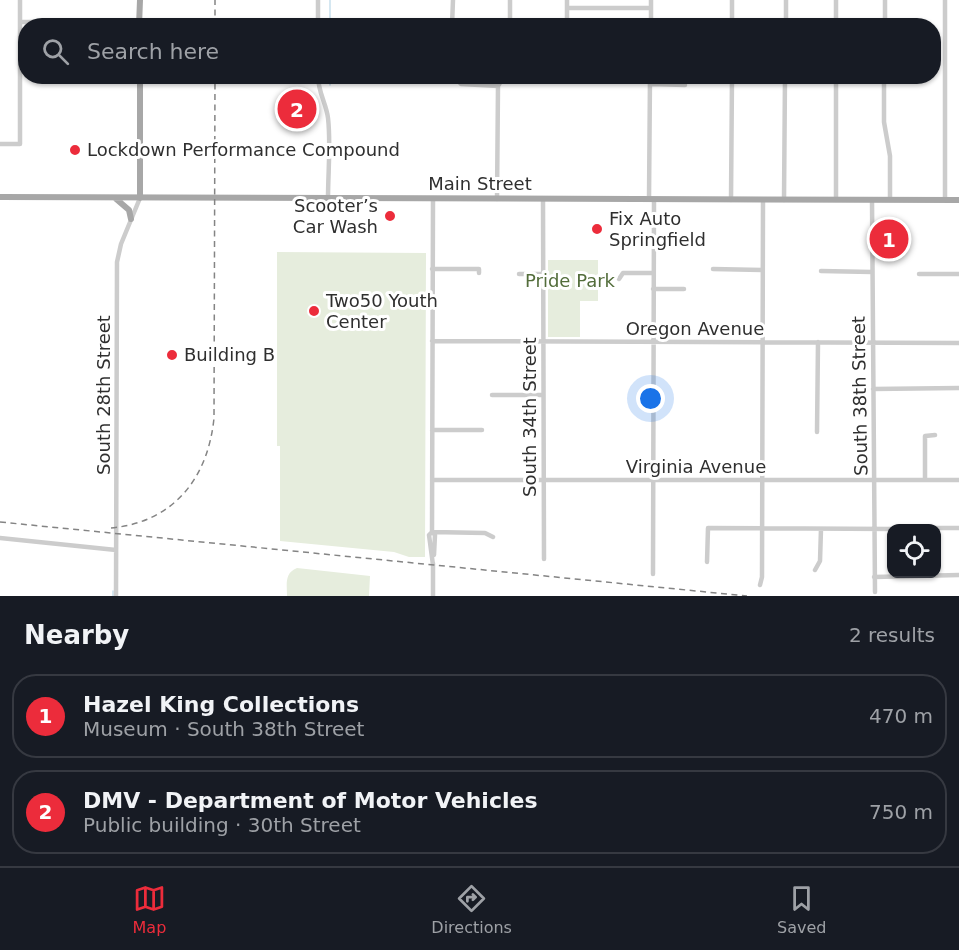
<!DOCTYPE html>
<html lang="en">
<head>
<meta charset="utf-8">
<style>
	body { margin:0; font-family:"DejaVu Sans",sans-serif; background:#242831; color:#f1f3f6 }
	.controls { position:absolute; right:18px; bottom:18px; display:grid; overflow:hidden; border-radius:12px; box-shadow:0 2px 4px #0004 }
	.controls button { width:54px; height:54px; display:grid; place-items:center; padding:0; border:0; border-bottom:2px solid #363941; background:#171b24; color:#f1f3f6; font:30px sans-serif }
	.you { position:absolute; left:651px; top:399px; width:21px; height:21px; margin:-15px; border:4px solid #fff; border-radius:50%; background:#1a73e8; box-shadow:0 0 0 9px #1a73e833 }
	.badge { display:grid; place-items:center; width:39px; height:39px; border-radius:50%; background:#ec2c3b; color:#fff; font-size:20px; font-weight:700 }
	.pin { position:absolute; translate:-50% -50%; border:3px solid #fff; box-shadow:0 2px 6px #0006 }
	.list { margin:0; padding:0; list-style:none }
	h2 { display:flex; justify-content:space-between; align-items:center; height:78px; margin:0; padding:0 24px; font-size:26px }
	h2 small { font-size:20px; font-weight:400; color:#9ea1a6 }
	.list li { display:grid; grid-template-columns:39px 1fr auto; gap:18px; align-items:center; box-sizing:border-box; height:84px; margin:0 12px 12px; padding:0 12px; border:2px solid #363941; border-radius:24px }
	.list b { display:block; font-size:22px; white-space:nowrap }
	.list p { margin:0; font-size:20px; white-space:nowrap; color:#9ea1a6 }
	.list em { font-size:20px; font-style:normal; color:#9ea1a6 }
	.icon { flex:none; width:33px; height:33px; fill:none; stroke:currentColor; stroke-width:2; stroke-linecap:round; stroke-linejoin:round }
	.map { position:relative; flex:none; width:959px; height:596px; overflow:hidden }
	.search { position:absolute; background:#171b24; box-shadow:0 2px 4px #0004; left:18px; right:18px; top:18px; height:66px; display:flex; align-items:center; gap:15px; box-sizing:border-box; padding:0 21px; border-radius:24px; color:#9ea1a6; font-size:22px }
	.sheet { height:270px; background:#171b24 }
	nav { display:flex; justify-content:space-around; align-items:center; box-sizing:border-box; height:84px; border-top:2px solid #363941; background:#171b24; font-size:16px; color:#9ea1a6 }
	nav a { display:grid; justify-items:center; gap:3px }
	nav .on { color:#ec2c3b }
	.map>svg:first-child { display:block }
	.green { fill:#e6eddd }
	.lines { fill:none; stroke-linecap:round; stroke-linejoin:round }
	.stream { stroke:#c8dfed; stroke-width:1.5 }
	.minor { stroke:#ccc; stroke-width:4.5 }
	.major { stroke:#a7a7a7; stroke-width:6 }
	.rail { stroke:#848484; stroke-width:1.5; stroke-dasharray:6 4.5; stroke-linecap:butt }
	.poi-dot { fill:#ec2c3b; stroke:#fff; stroke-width:2 }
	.labels { text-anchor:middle; stroke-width:6; stroke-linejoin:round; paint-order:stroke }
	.poi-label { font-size:18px; fill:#2f2f2f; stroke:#fff; text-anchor:start }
	.street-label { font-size:18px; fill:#2f2f2f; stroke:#fff }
	.park-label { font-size:18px; fill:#536d3b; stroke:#fff }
</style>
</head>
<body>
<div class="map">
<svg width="959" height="596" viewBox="0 0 959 596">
	<rect width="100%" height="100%" fill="#fff"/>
	<!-- green -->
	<path class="green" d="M277,252L426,253L425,557H409L394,552L280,541V446H277Z
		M548,260H598V301H580V337H548Z
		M297,568L370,576L369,596H287C287,585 284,573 297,568Z"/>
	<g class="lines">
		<!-- stream -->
		<path class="stream" d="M330,0V26
			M330,85V76
			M113,591V596"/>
		<!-- minor -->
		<path class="minor" d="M945,0V200
			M567,8H651
			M20,22H139
			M318,26V0
			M452,26L453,0
			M510,26V0
			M567,26V0
			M651,26V0
			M732,26V0
			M786,26V0
			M836,26V0
			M885,26V0
			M318,76C318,92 326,103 328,118C331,144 328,172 328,199
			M454,76L461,84L498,86
			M884,76V122L890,156V200
			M650,84L685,85
			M0,144H20V0
			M497,199L498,86L504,76
			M543,199L544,559
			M649,199L650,76
			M731,200L732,76
			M784,200L785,76
			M836,200V76
			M872,200L875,592
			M432,269H479V273
			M713,269L762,270
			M821,271L872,272
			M519,274H543
			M919,274H959
			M619,279L623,273H653
			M653,289H684
			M432,341L959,343
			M873,389L959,388
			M492,395H543
			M432,430H482
			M817,432L818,342
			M925,479V436L935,435
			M432,480H959
			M922,528H959
			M432,532L435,535L434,555
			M432,532L485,533L493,537
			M0,538L116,550
			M707,562L708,528L892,529
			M433,565L429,535L432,532L433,199
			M815,570L820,561L821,529
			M653,574L654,199
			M874,577L959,575
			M760,585L762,577L763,200
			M116,596L117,262L121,244L140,198
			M433,596V563"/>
		<!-- major -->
		<path class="major" d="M139,26L140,0
			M140,76V198
			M0,197L959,200
			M115,198L129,210L131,219"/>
		<!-- rail -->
		<path class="rail" d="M215,26V0
			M0,522L747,596
			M111,528C174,522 208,478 214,418L215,76"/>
	</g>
	<!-- markers -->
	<g class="poi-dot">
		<circle cx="75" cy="150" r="6"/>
		<circle cx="390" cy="216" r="6"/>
		<circle cx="597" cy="229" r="6"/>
		<circle cx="314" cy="311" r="6"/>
		<circle cx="172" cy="355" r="6"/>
	</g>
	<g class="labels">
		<!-- poi labels -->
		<g class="poi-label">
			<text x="87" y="156">Lockdown Performance Compound</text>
			<text x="378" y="212" text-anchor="end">Scooter’s<tspan x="378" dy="21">Car Wash</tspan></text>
			<text x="609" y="225">Fix Auto<tspan x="609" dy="21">Springfield</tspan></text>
			<text x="326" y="307">Two50 Youth<tspan x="326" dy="21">Center</tspan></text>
			<text x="184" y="361">Building B</text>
		</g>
		<!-- street labels -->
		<g class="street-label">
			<text x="480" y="190">Main Street</text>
			<text x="695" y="335">Oregon Avenue</text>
			<text transform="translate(104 395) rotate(-90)" y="6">South 28th Street</text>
			<text transform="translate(860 396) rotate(-91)" y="6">South 38th Street</text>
			<text transform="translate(530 417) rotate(-90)" y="6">South 34th Street</text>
			<text x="696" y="473">Virginia Avenue</text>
		</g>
		<!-- park labels -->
		<g class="park-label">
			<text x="570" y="287">Pride Park</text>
		</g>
	</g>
</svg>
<div class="controls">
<button><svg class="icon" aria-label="locate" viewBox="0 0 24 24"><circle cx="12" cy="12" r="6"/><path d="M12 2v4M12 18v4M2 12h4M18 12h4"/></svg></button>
</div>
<div class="you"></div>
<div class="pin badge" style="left:889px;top:239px">1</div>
<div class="pin badge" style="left:297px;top:109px">2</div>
<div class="search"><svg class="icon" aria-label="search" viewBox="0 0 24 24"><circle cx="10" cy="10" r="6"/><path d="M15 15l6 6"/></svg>Search here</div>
</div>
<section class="sheet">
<h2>Nearby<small>2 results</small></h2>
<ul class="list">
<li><span class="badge">1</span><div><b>Hazel King Collections</b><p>Museum · South 38th Street</p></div><em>470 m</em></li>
<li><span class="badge">2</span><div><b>DMV - Department of Motor Vehicles</b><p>Public building · 30th Street</p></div><em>750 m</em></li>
</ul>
</section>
<nav>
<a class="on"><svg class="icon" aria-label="map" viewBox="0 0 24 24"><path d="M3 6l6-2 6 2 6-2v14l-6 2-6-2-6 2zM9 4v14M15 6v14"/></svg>Map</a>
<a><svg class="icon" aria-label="directions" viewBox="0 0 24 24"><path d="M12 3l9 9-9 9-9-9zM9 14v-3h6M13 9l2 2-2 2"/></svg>Directions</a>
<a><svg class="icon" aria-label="saved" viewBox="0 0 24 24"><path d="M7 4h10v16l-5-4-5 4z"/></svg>Saved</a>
</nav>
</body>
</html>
